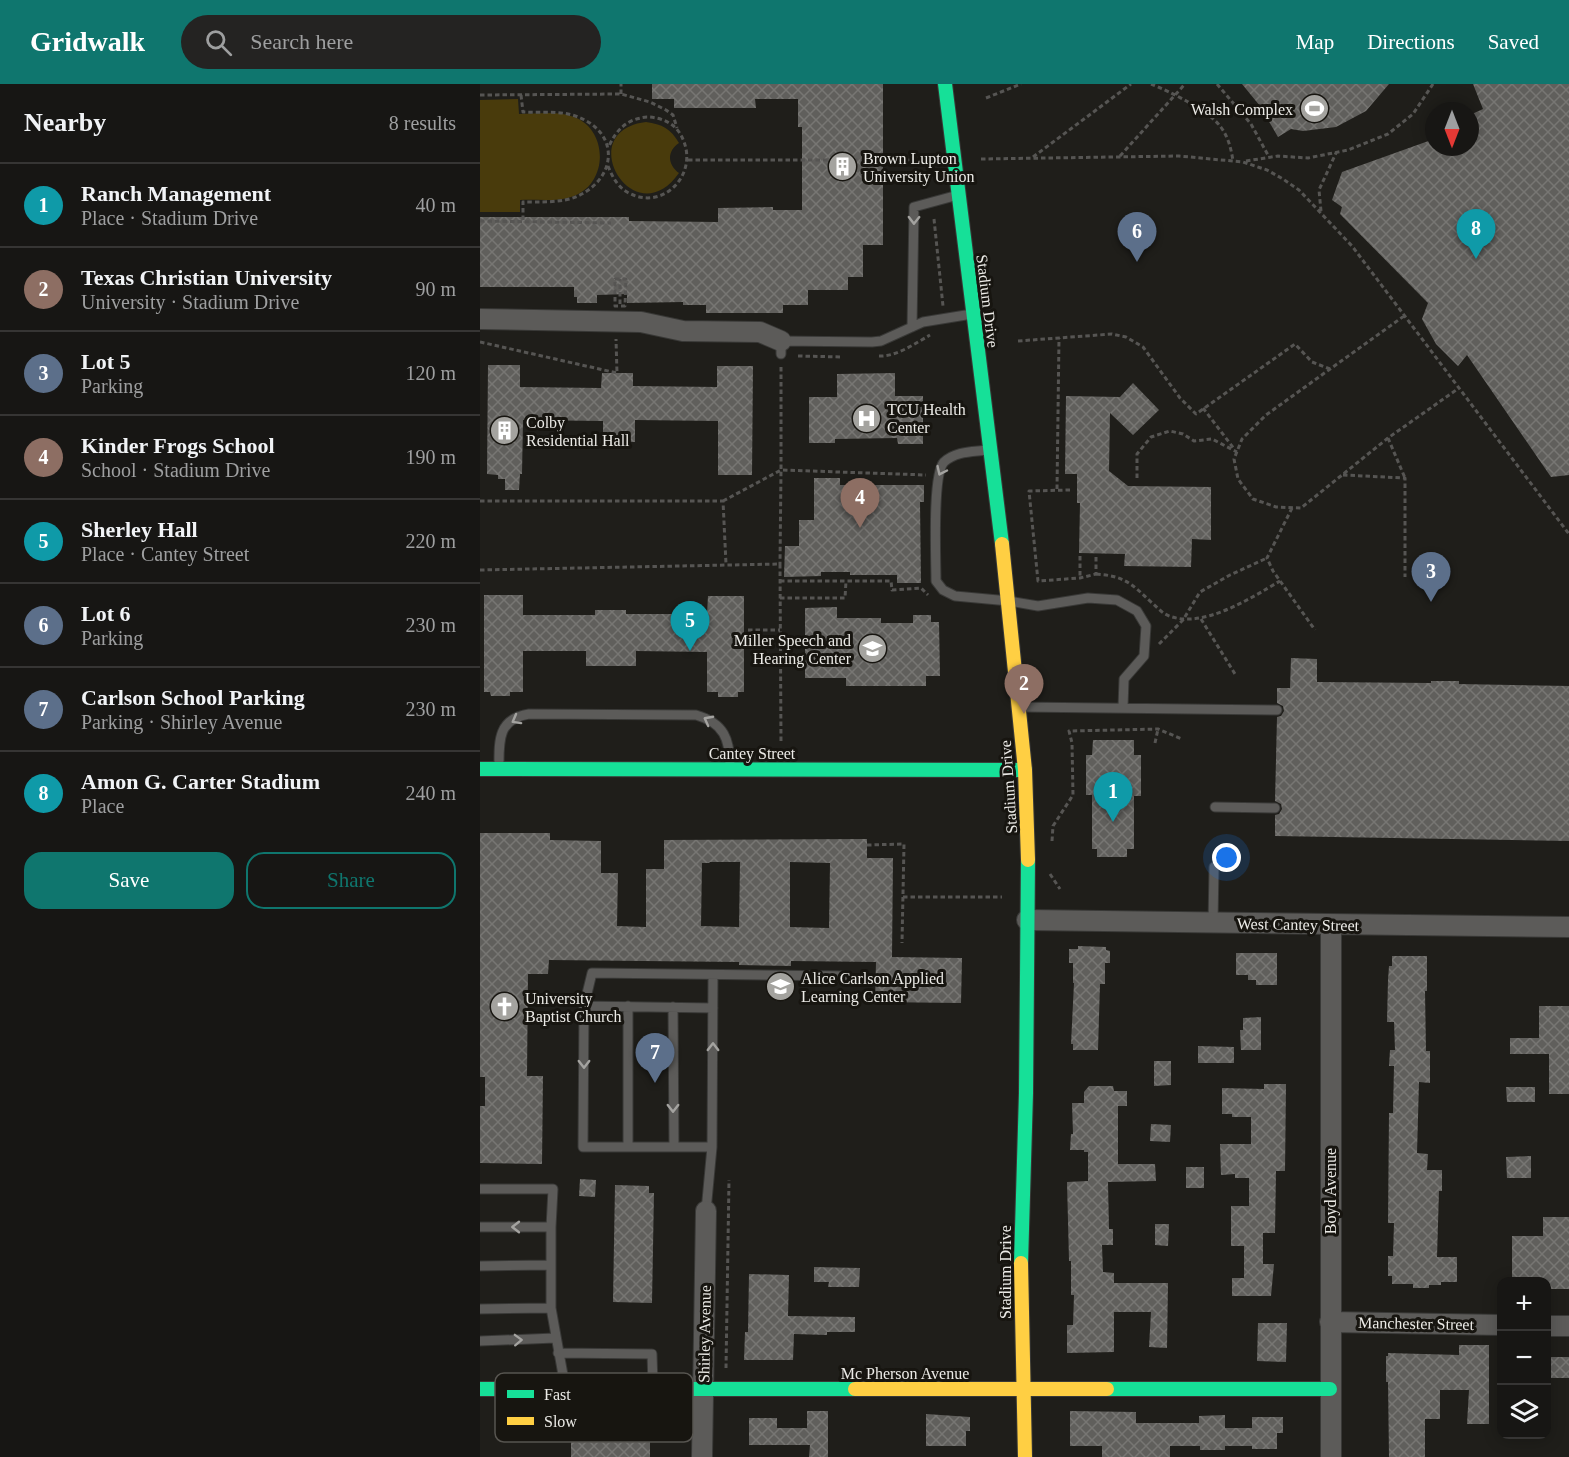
<!DOCTYPE html>
<html lang="en">
<head>
<meta charset="utf-8">
<style>
	body { margin:0; font-family:"Times New Roman",serif; background:#242322; color:#f1f3f6 }
	.controls { position:absolute; right:18px; bottom:18px; display:grid; overflow:hidden; border-radius:12px; box-shadow:0 3px 15px #0003 }
	.controls button { width:54px; height:54px; display:grid; place-items:center; padding:0; border:0; border-bottom:2px solid #363534; background:#171614; color:#f1f3f6; font:30px sans-serif }
	.compass { position:absolute; left:945px; top:18px; width:54px; height:54px; border-radius:50%; background:#171614; box-shadow:0 3px 15px #0003; rotate:180deg }
	.you { position:absolute; left:747px; top:774px; width:21px; height:21px; margin:-15px; border:4px solid #fff; border-radius:50%; background:#1a73e8; box-shadow:0 0 0 9px #1a73e833 }
	.badge { display:grid; place-items:center; width:39px; height:39px; border-radius:50%; background:#0f766e; color:#fff; font-size:20px; font-weight:700 }
	.pin { position:absolute; translate:-50% -50px; filter:drop-shadow(0 2px 3px #0008) }
	.pin::after { content:''; position:absolute; top:32px; width:21px; height:18px; background:inherit; clip-path:polygon(0 0,100% 0,50% 100%) }
	.list { margin:0; padding:0; list-style:none }
	h2 { display:flex; justify-content:space-between; align-items:center; height:78px; margin:0; padding:0 24px; font-size:26px }
	h2 small { font-size:20px; font-weight:400; color:#9e9fa0 }
	.list li { display:grid; grid-template-columns:39px 1fr auto; gap:18px; align-items:center; box-sizing:border-box; height:84px; padding:0 24px; border-top:2px solid #363534 }
	.list b { display:block; font-size:22px; white-space:nowrap }
	.list p { margin:0; font-size:20px; white-space:nowrap; color:#9e9fa0 }
	.list em { font-size:20px; font-style:normal; color:#9e9fa0 }
	.actions { display:flex; gap:12px; padding:18px 24px }
	.actions a { flex:1; padding:14px 0; border:2px solid #0f766e; border-radius:18px; text-align:center; font-size:21px; color:#0f766e }
	.actions .main { background:#0f766e; color:#fff }
	.icon { flex:none; width:33px; height:33px; fill:none; stroke:currentColor; stroke-width:2; stroke-linecap:round; stroke-linejoin:round }
	.map { position:relative; flex:none; width:1089px; height:1373px; overflow:hidden }
	header { display:flex; align-items:center; gap:36px; box-sizing:border-box; height:84px; padding:0 30px; background:#0f766e; color:#fff }
	header strong { font-size:28px }
	nav { display:flex; gap:33px; margin-inline-start:auto; font-size:21px }
	.search { width:420px; height:54px; background:#242322; display:flex; align-items:center; gap:15px; box-sizing:border-box; padding:0 21px; border-radius:33px; color:#9e9fa0; font-size:22px }
	main { display:flex }
	aside { flex:1; background:#171614 }
	.map>svg:first-child { display:block }
	.green { fill:#493b0c }
	.building { fill:url(#building-cross-hatch); fill-rule:evenodd }
	.lines { fill:none; stroke-linecap:round; stroke-linejoin:round }
	.lane-casing { stroke:#393937; stroke-width:11 }
	.street-casing { stroke:#393937; stroke-width:22 }
	.fast-casing { stroke:#393937; stroke-width:16 }
	.slow-casing { stroke:#393937; stroke-width:16 }
	.path { stroke:#565553; stroke-width:3; stroke-dasharray:4.5 3; stroke-linecap:butt }
	.lane { stroke:#5c5b59; stroke-width:9 }
	.street { stroke:#5c5b59; stroke-width:20 }
	.fast { stroke:#16e098; stroke-width:14 }
	.slow { stroke:#ffcf43; stroke-width:14 }
	.oneway { stroke:#a4a3a0 }
	.labels { text-anchor:middle; stroke-width:6; stroke-linejoin:round; paint-order:stroke }
	.poi-label { font-size:16px; fill:#ecebe7; stroke:#171510; text-anchor:start }
	.street-label { font-size:16px; fill:#ecebe7; stroke:#171510 }
	.key { fill:#171510; stroke:#575550; stroke-width:1.5 }
	.key-label { font-size:16px; fill:#ecebe7 }
</style>
</head>
<body>
<header>
<strong>Gridwalk</strong>
<div class="search"><svg class="icon" aria-label="search" viewBox="0 0 24 24"><circle cx="10" cy="10" r="6"/><path d="M15 15l6 6"/></svg>Search here</div>
<nav><a>Map</a><a>Directions</a><a>Saved</a></nav>
</header>
<main>
<aside>
<h2>Nearby<small>8 results</small></h2>
<ul class="list">
<li><span class="badge" style="background:#0f9aa8">1</span><div><b>Ranch Management</b><p>Place · Stadium Drive</p></div><em>40 m</em></li>
<li><span class="badge" style="background:#8d6e63">2</span><div><b>Texas Christian University</b><p>University · Stadium Drive</p></div><em>90 m</em></li>
<li><span class="badge" style="background:#5c6f8a">3</span><div><b>Lot 5</b><p>Parking</p></div><em>120 m</em></li>
<li><span class="badge" style="background:#8d6e63">4</span><div><b>Kinder Frogs School</b><p>School · Stadium Drive</p></div><em>190 m</em></li>
<li><span class="badge" style="background:#0f9aa8">5</span><div><b>Sherley Hall</b><p>Place · Cantey Street</p></div><em>220 m</em></li>
<li><span class="badge" style="background:#5c6f8a">6</span><div><b>Lot 6</b><p>Parking</p></div><em>230 m</em></li>
<li><span class="badge" style="background:#5c6f8a">7</span><div><b>Carlson School Parking</b><p>Parking · Shirley Avenue</p></div><em>230 m</em></li>
<li><span class="badge" style="background:#0f9aa8">8</span><div><b>Amon G. Carter Stadium</b><p>Place</p></div><em>240 m</em></li>
</ul>
<div class="actions"><a class="main">Save</a><a>Share</a></div>
</aside>
<div class="map">
<svg width="1089" height="1373" viewBox="0 0 1089 1373">
	<defs>
		<pattern id="building-cross-hatch" width="8" height="8" patternUnits="userSpaceOnUse" patternTransform="scale(1.5)"><rect width="8" height="8" fill="#605f5c"/><path d="M0 0l8 8M0 8l8-8" fill="none" stroke="#777673"/></pattern>
	</defs>
	<rect width="100%" height="100%" fill="#1f1e1a"/>
	<!-- green -->
	<path class="green" d="M38,15L39,30C55,30 75,27 91,32C129,43 130,101 91,113C76,118 56,115 40,116V128H0V16Z
		M166,38C182,40 191,45 199,59C187,67 187,80 199,89C154,153 91,47 166,38Z"/>
	<!-- building -->
	<path class="building" d="M172,0H403V161H383V193H368V206H328V221H303V229H226V221H203V218L147,219V210L117,211V219H97V213H94V203H0V133H149V137L238,138V124L293,123V126H322V43H318V15H275L276,24H194V15H172Z
		M762,0H909L886,27L856,43L823,47L811,45L798,53L780,22Z
		M993,0H1089V391L1071,393L987,271L978,282L956,260L942,235L948,219L860,130L862,123L852,116L862,88L954,55V63H990V42L995,40L992,30L1003,25Z
		M8,281H40V303L121,304L122,289H153V302L237,303V282H273L272,391H238V337L155,336V358L123,357V337L43,336L42,390H40L39,406H25V395H18V391L7,390Z
		M415,289V312H443V360H418L417,354L355,355V359H329V313H357V290Z
		M653,299L679,326L653,351L630,329L629,387L648,402L731,403V456L712,455L711,483L644,482L645,470L599,469L600,419H597V390H585L586,312L640,313Z
		M334,394H360V401H444V418H440L441,499H417V491H370V488H341V492L304,493L305,462H319V436H334Z
		M4,511H43V531H115V526H146V530H227L228,512H264V608H258V613H238V608H227V568L156,567V582H106V567H43V608H30V612H11L10,608H4Z
		M357,523V534H401V539H433V531H451V538H459L460,592H446V602H366V594H325V524Z
		M811,574L837,575V598L951,599V597H979V600L1089,602V757L795,752V731L799,730L802,725L801,720L795,717L797,633L801,632L804,627L803,622L797,619V604H810Z
		M613,656H654V671H661V712H654V765H647V773H617V765H612V711H606V671H612Z
		M0,749H70V756L121,757V789H138L137,842L166,843V785H184V756L387,755V774H413L412,873L482,874L481,919L395,918L396,878L311,877V882L259,881V878L69,876L68,890H48L47,992H63L62,1080L0,1079V1022H5V993H0ZM230,778H260L259,843L221,842L222,779H229ZM310,778L350,779L349,844L310,843Z
		M598,862L626,863V866L630,867V879H625V900H620L618,966H593V960H591L594,899H593V879H589V865H598Z
		M756,869H797V901H776V896H768V891H756Z
		M912,872H947V907H945L946,967H950V999L939,998L937,1069L948,1070L947,1086H962V1107H959L957,1173H977V1198H961V1201H949V1204H933V1200H912V1192H908V1172H913L914,1139H908L909,1029H913L914,982H909L910,966H915L914,938H907L908,896L909,882H912Z
		M1059,922H1089V1010H1069V970H1030V954H1059Z
		M781,933V966H761L760,946H763V934Z
		M718,962L754,963V979H718Z
		M674,977H691V1001L674,1002Z
		M784,1000H806L805,1087H796L795,1149H783V1180H794L791,1212H752V1194H764V1162H751V1122H769V1094H755V1090L741,1091L740,1060H771V1033H752V1030H742V1004L784,1005Z
		M609,1002H633L634,1007H647V1022H638V1080H675L676,1097L628,1098L629,1145H633V1161H622L623,1188L634,1189V1199H688L687,1264L669,1263L671,1228H634V1268L587,1269V1241H593L594,1211H591V1177H589L587,1098L608,1097V1068H604V1066H590L591,1050H593L592,1019H604V1008Z
		M1026,1003H1055V1018H1027Z
		M671,1040L691,1041L690,1058L670,1057Z
		M1051,1072V1094H1027L1026,1073Z
		M706,1083H724V1104H706Z
		M100,1095L116,1096L115,1113L99,1112Z
		M135,1101L169,1102V1109H174L172,1219L133,1218Z
		M1063,1133H1089V1205H1066V1197H1032V1152H1063Z
		M675,1140H689L688,1162L675,1161Z
		M334,1183L380,1184L379,1203H348L349,1198H334Z
		M269,1190L309,1191L308,1232L375,1233V1248H347V1251L314,1250L313,1276H264L265,1248H268Z
		M778,1239H807L806,1278L777,1277Z
		M979,1261H1009V1340H987L989,1306H960V1335H945V1373H909L908,1298H906V1272H908V1269L979,1271Z
		M1066,1273H1089V1294H1066Z
		M327,1327H348V1373H329L330,1361H269V1334H297V1344H327Z
		M590,1327L656,1328V1339H719V1332L745,1331V1344H772V1333H803V1349H797V1365H772V1362H745V1366H720V1362H690V1373H622V1362H590Z
		M35,1328H64V1332L119,1333V1332H124V1330L173,1328L172,1341H175V1356H170V1373H91V1358L34,1356Z
		M446,1330L490,1333V1347H486V1362H446Z"/>
	<g class="lines">
		<defs>
			<path id="lane" d="M432,243L434,123L478,111
				M301,270V257L392,258L401,257L443,238L492,230
				M507,366C492,368 476,367 464,378C452,390 456,476 456,497L463,506L475,512L529,517L558,522L608,514L637,516L657,527L666,542L664,572L644,595L643,623
				M541,623L797,626
				M19,684C19,658 17,635 49,630L216,631C244,639 250,655 250,683
				M735,723L795,724
				M733,839L734,783
				M104,922L233,924
				M148,922V1063
				M193,923L194,1063
				M232,1063H103L104,922L112,889L367,892
				M0,1105H73L71,1143V1224L85,1302
				M226,1127L232,1063L233,891
				M0,1143H71
				M0,1182L71,1181
				M0,1225L71,1224
				M0,1257L75,1254
				M78,1269L172,1270L173,1302"/>
			<path id="street" d="M0,235L161,238L203,247L280,248L301,257
				M547,836L1089,843
				M851,841V1373
				M850,1238L1022,1241
				M1066,1242H1089
				M222,1373L226,1127"/>
			<path id="fast" d="M465,0L522,460
				M0,685L545,686
				M541,1179L546,1009L548,776
				M0,1305H375
				M627,1305H850"/>
			<path id="slow" d="M522,460L545,686L548,776
				M541,1179L545,1373
				M375,1305H627"/>
		</defs>
		<!-- lane casing -->
		<use href="#lane" class="lane-casing"/>
		<!-- street casing -->
		<use href="#street" class="street-casing"/>
		<!-- fast casing -->
		<use href="#fast" class="fast-casing"/>
		<!-- slow casing -->
		<use href="#slow" class="slow-casing"/>
		<!-- path -->
		<path class="path" d="M671,0C689,7 729,27 740,42C748,52 751,64 753,77
			M737,0L771,40L789,73
			M141,10V0
			M0,11L141,10L170,18L186,26L193,31L197,44
			M41,11L43,28C61,29 81,26 98,33C140,49 137,94 98,112C83,119 59,118 43,118V138
			M506,14L541,0
			M640,72L705,0
			M553,73L651,0
			M501,75L699,72L763,78L787,86L803,95L819,106L872,162L1089,450
			M208,76H447
			M766,77L798,72L828,74L868,66L908,50L933,30L953,0
			M128,82C132,92 137,102 147,108C184,130 224,86 199,48C192,38 179,33 167,33C147,35 137,45 129,62
			M841,127L839,106L856,69
			M454,135L463,222
			M0,137L131,139
			M135,195H146L145,222H135Z
			M140,220V195
			M924,232L786,331L762,355L754,375L758,395L773,415L796,423L821,424L908,354L979,304
			M538,257L632,250L646,253L663,263L700,314L716,330L815,260L832,278L850,285
			M0,258L137,289L136,255
			M318,272L362,273
			M399,272C416,273 436,259 450,251
			M301,283V386L446,391
			M723,324L755,366
			M908,354L925,394
			M863,391L925,394V493
			M657,394V370L671,353L690,347L703,350L714,357L732,355L757,368
			M577,405L579,254
			M590,406L549,407L558,497L600,494L616,490V472
			M0,417H243L246,480
			M243,417L301,386L300,480
			M812,424L787,474L793,487L835,546
			M600,472V494
			M0,486L300,480L301,659
			M616,490C644,492 651,499 671,518C676,522 680,527 685,530C719,548 771,514 800,497
			M300,497H411L412,506L441,504L448,511
			M300,514H365L366,497
			M721,535L755,590
			M268,546H300
			M679,560L703,536L720,508L750,491L787,474
			M675,659L678,645
			M572,757L573,742L593,711L592,659L589,647L678,645L702,655
			M387,761L424,760L422,859
			M570,790L580,805
			M423,813H522
			M246,1284L249,1096"/>
		<!-- lane -->
		<use href="#lane" class="lane"/>
		<!-- street -->
		<use href="#street" class="street"/>
		<!-- fast -->
		<use href="#fast" class="fast"/>
		<!-- slow -->
		<use href="#slow" class="slow"/>
	</g>
	<!-- one-way arrows -->
	<defs><path id="oneway-chevron" d="M-2-3.5L2.5 0L-2 3.5" fill="none" stroke-width="1.6" stroke-linecap="round" stroke-linejoin="round" transform="scale(1.5)"/></defs>
	<g class="oneway">
		<use href="#oneway-chevron" transform="translate(434 136) rotate(91)"/>
		<use href="#oneway-chevron" transform="translate(461 387) rotate(115)"/>
		<use href="#oneway-chevron" transform="translate(36 636) rotate(151)"/>
		<use href="#oneway-chevron" transform="translate(228 636) rotate(-152)"/>
		<use href="#oneway-chevron" transform="translate(233 963) rotate(-90)"/>
		<use href="#oneway-chevron" transform="translate(104 980) rotate(90)"/>
		<use href="#oneway-chevron" transform="translate(193 1024) rotate(90)"/>
		<use href="#oneway-chevron" transform="translate(36 1143) rotate(180)"/>
		<use href="#oneway-chevron" transform="translate(38 1256) rotate(-2)"/>
	</g>
	<!-- icons -->
	<defs>
		<symbol id="stadium-disc" viewBox="-11 -11 22 22"><circle r="9.5" fill="#a4a39f" stroke="#171510"/><path d="M0-5a6.5 5 0 1 0 0 10a6.5 5 0 1 0 0-10ZM-3.5-1.8h7v3.6h-7Z" fill="#fff"/></symbol>
		<symbol id="building-disc" viewBox="-11 -11 22 22"><circle r="9.5" fill="#a4a39f" stroke="#171510"/><path d="M-4-6H4V6H1V3H-1V6H-4ZM-2.5-4.3h1.7v1.8h-1.7ZM.8-4.3h1.7v1.8H.8ZM-2.5-1h1.7V.8h-1.7ZM.8-1h1.7V.8H.8Z" fill="#fff"/></symbol>
		<symbol id="hospital-disc" viewBox="-11 -11 22 22"><circle r="9.5" fill="#a4a39f" stroke="#171510"/><path d="M-5-5h3v3.5h4V-5h3V5h-3V1.5h-4V5h-3Z" fill="#fff"/></symbol>
		<symbol id="school-disc" viewBox="-11 -11 22 22"><circle r="9.5" fill="#a4a39f" stroke="#171510"/><path d="M0-5L7-2L0 1L-7-2ZM-4 1L0 2.5L4 1V4Q0 6-4 4Z" fill="#fff"/></symbol>
		<symbol id="church-disc" viewBox="-11 -11 22 22"><circle r="9.5" fill="#a4a39f" stroke="#171510"/><path d="M-1.2-6h2.4v3.5h3.3v2.4h-3.3V6h-2.4V-.1h-3.3v-2.4h3.3Z" fill="#fff"/></symbol>
	</defs>
	<g fill-rule="evenodd">
		<use href="#stadium-disc" x="818" y="8" width="33" height="33"/>
		<use href="#building-disc" x="346" y="66" width="33" height="33"/>
		<use href="#hospital-disc" x="370" y="318" width="33" height="33"/>
		<use href="#building-disc" x="8" y="330" width="33" height="33"/>
		<use href="#school-disc" x="376" y="548" width="33" height="33"/>
		<use href="#school-disc" x="284" y="886" width="33" height="33"/>
		<use href="#church-disc" x="8" y="906" width="33" height="33"/>
	</g>
	<g class="labels">
		<!-- poi labels -->
		<g class="poi-label">
			<text x="813" y="31" text-anchor="end">Walsh Complex</text>
			<text x="383" y="80">Brown Lupton<tspan x="383" dy="18">University Union</tspan></text>
			<text x="407" y="331">TCU Health<tspan x="407" dy="18">Center</tspan></text>
			<text x="46" y="344">Colby<tspan x="46" dy="18">Residential Hall</tspan></text>
			<text x="371" y="562" text-anchor="end">Miller Speech and<tspan x="371" dy="18">Hearing Center</tspan></text>
			<text x="321" y="900">Alice Carlson Applied<tspan x="321" dy="18">Learning Center</tspan></text>
			<text x="45" y="920">University<tspan x="45" dy="18">Baptist Church</tspan></text>
		</g>
		<!-- street labels -->
		<g class="street-label">
			<text transform="translate(508 217) rotate(83)" y="6">Stadium Drive</text>
			<text x="272" y="675">Cantey Street</text>
			<text transform="translate(528 703) rotate(-94)" y="6">Stadium Drive</text>
			<text transform="translate(818 840) rotate(1)" y="6">West Cantey Street</text>
			<text transform="translate(850 1107) rotate(-90)" y="6">Boyd Avenue</text>
			<text transform="translate(525 1188) rotate(-90)" y="6">Stadium Drive</text>
			<text transform="translate(936 1239) rotate(1)" y="6">Manchester Street</text>
			<text transform="translate(224 1250) rotate(-89)" y="6">Shirley Avenue</text>
			<text x="425" y="1295">Mc Pherson Avenue</text>
		</g>
	</g>
	<!-- legend -->
	<rect x="15" y="1289" width="198" height="69" rx="9" class="key"/>
	<rect x="27" y="1306" width="27" height="8" fill="#16e098"/>
	<rect x="27" y="1333" width="27" height="8" fill="#ffcf43"/>
	<g class="key-label">
		<text x="64" y="1316">Fast</text>
		<text x="64" y="1343">Slow</text>
	</g>
</svg>
<div class="controls">
<button>+</button>
<button>−</button>
<button><svg class="icon" aria-label="layers" viewBox="0 0 24 24"><path d="M12 4l9 5-9 5-9-5zM3 14l9 5 9-5"/></svg></button>
</div>
<svg class="compass" viewBox="-18 -18 36 36"><path d="M0-13l5 13h-10z" fill="#e53935"/><path d="M0 13l5-13h-10z" fill="#9e9fa0"/></svg>
<div class="you"></div>
<div class="pin badge" style="left:633px;top:738px;background:#0f9aa8">1</div>
<div class="pin badge" style="left:544px;top:630px;background:#8d6e63">2</div>
<div class="pin badge" style="left:951px;top:518px;background:#5c6f8a">3</div>
<div class="pin badge" style="left:380px;top:444px;background:#8d6e63">4</div>
<div class="pin badge" style="left:210px;top:567px;background:#0f9aa8">5</div>
<div class="pin badge" style="left:657px;top:178px;background:#5c6f8a">6</div>
<div class="pin badge" style="left:175px;top:999px;background:#5c6f8a">7</div>
<div class="pin badge" style="left:996px;top:175px;background:#0f9aa8">8</div>
</div>
</main>
</body>
</html>
